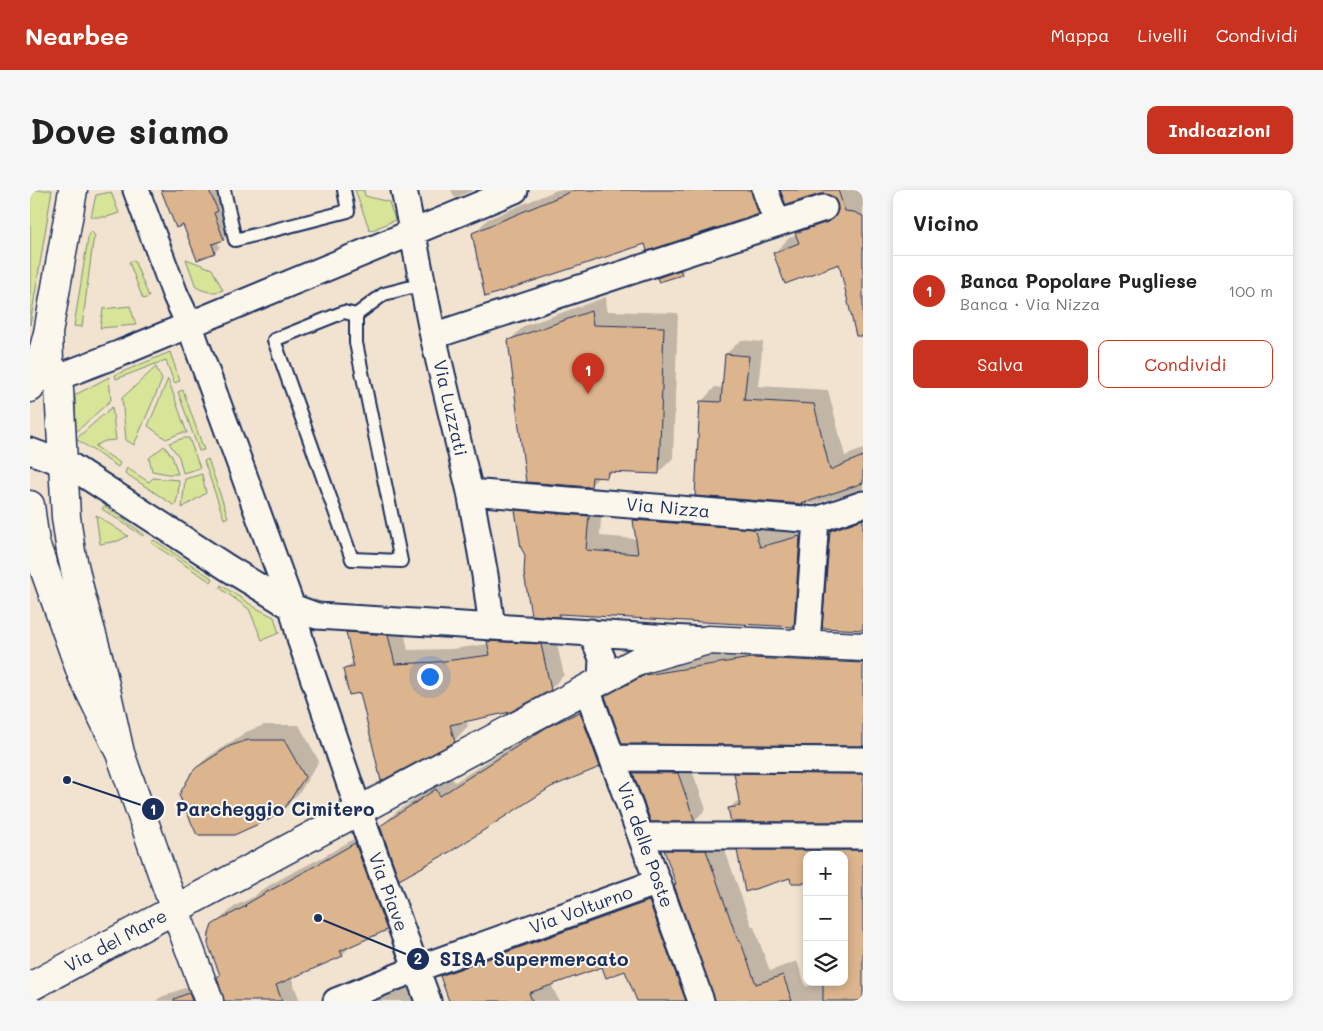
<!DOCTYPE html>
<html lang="it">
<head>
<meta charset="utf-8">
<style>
	body { margin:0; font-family:Mali,sans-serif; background:#f6f6f6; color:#222 }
	.controls { position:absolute; right:15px; bottom:15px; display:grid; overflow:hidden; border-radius:10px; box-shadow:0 2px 8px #0003 }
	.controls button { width:45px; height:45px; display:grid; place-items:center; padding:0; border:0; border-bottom:1px solid #e0e0e0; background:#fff; color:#222; font:25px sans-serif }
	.you { position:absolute; left:399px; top:486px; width:18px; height:18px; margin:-12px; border:4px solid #fff; border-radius:50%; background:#1a73e8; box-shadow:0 0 0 8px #1a73e833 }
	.badge { display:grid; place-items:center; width:32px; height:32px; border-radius:50%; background:#c8321e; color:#fff; font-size:16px; font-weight:700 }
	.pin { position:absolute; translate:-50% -41px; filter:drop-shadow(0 1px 2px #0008) }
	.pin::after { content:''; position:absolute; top:26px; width:18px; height:15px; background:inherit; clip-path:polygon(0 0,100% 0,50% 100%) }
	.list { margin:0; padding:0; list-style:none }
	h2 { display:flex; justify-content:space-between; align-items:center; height:65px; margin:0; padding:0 20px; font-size:21px }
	h2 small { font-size:16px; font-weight:400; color:#767676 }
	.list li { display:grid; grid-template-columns:32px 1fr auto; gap:15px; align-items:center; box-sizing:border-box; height:70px; padding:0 20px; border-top:1px solid #e0e0e0 }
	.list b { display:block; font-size:19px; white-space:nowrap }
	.list p { margin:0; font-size:16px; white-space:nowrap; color:#767676 }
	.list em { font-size:16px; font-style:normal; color:#767676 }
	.actions { display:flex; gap:10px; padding:15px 20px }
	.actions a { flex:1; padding:11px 0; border:1px solid #c8321e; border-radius:10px; text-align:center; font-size:18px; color:#c8321e }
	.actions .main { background:#c8321e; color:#fff }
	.icon { flex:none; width:28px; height:28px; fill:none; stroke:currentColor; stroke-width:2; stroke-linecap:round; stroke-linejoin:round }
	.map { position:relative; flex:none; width:833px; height:811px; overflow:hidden; border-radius:10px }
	header { display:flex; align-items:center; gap:30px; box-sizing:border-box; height:70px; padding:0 25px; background:#c8321e; color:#fff }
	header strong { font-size:24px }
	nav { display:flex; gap:28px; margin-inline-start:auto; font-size:18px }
	.intro { display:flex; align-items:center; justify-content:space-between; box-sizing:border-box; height:120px; padding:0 30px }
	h1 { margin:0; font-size:35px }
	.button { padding:12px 22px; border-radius:10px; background:#c8321e; color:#fff; font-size:18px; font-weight:700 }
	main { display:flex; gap:30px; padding:0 30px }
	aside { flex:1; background:#fff; border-radius:10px; box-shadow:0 2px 8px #0003 }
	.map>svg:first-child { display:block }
	.green { fill:#d8e497; stroke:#7a8a7a }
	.shadow { fill:#0003 }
	.building { fill:#dcb48d; stroke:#1b2f5e }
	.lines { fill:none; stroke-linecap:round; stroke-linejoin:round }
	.lane-casing { stroke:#1b2f5e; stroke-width:16 }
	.street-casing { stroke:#1b2f5e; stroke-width:29 }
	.secondary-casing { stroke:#1b2f5e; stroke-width:31 }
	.lane { stroke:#fbf7ec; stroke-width:12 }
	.street { stroke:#fbf7ec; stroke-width:25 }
	.secondary { stroke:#fbf7ec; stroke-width:28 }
	.labels { text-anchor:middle; stroke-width:4; stroke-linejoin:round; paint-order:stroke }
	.street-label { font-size:18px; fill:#1b2f5e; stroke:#fbf7ec }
	.leader { fill:none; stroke:#1b2f5e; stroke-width:2 }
	.callout-dot { fill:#1b2f5e; stroke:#fbf7ec; stroke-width:2 }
	.mark-label { font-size:15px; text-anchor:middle; font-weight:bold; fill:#fff }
	.callout-label { font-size:19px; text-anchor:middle; font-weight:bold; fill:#1b2f5e; stroke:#fbf7ec; stroke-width:4; stroke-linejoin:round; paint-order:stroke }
</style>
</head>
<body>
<header>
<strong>Nearbee</strong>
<nav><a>Mappa</a><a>Livelli</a><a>Condividi</a></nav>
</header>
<div class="intro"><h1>Dove siamo</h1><a class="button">Indicazioni</a></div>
<main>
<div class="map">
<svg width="833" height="811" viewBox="0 0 833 811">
	<rect width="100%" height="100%" fill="#f2e3d0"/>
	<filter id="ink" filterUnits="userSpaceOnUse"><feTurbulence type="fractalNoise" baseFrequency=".02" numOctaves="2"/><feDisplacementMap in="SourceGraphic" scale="10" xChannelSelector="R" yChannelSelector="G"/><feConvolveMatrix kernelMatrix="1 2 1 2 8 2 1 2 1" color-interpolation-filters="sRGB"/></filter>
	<g filter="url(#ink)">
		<!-- green -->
		<path class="green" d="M0,0H22L0,135Z
			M325,0H334L335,6L359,12L365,30L340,41Z
			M81,2L89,23L77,27H61L66,5Z
			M62,42L65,46L63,52L52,137L44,136L58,48L59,43Z
			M156,69L182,79L193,100C183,104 175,102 166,97Z
			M104,70L119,107L113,109L99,72Z
			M100,116L106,135L70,138L73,119Z
			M140,162L150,191L144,193L136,170L86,189L85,185Z
			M126,177L132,190L104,255L96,250L92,208Z
			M79,187L81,210L46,242L45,205Z
			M138,189L157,243H151L136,249L118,236Z
			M153,200L174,260L169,261L148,202Z
			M82,217L86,250L75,251L65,256L90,273L88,277L46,249Z
			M154,248H159L170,278L153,283L149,267L139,253Z
			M134,256L142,266L148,284H138L122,281L119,268Z
			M178,269L198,327L194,329L174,271Z
			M97,278L119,292L123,288L149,290L148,305L145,316L95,283Z
			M172,284L176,303L152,318L155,289Z
			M74,316L114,344L113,346L72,319Z
			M66,325L98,346L88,351L70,354Z
			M124,350L183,389L181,392L121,353Z
			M191,395L226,418L244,427L249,443L232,450L219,419L190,398Z"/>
		<!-- shadow -->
		<path class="shadow" d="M133,0H186L192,15L189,19L198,43L193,49L187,51L190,57L185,62L168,68L154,33Z
			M421,0H444L425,8Z
			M527,0H739L742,9L728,23L616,53L443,44L458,29Z
			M752,0H833V112L820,116L810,72L744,63L759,48L767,45V43L781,28L809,19V14L805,7L798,3Z
			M653,78L654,80L651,84L628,88L632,85Z
			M576,107L577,121L648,123L643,268L628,283L582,281L577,286H570L560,296L479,151L494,136Z
			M711,150L733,152L728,196L798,200L815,266L833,259V299L784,314L667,305L671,212L685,197L693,198L696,164Z
			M501,306L572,312L570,346L607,349L604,330L619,316L785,329L778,421L763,435L531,423L528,425L496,365L487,321Z
			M833,320V439L794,437L801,341L816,326Z
			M331,429L372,431L378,460L422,459L459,454L458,451L472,438L524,441L534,485L520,499L436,530L438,536L424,551L331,502L314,480L324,471L317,443Z
			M736,454L833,458V554L593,552L577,507L591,492L631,471Z
			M564,508L583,561L569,575L352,636L366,622L420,586L425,592L533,524Z
			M234,535H269L289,571L270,602L254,617L163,582L178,567L216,542Z
			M720,569L833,570V630H702L700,618L710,608L706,584Z
			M616,572H659L676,619L665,630H622L604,583Z
			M339,640L370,725L356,739L323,754L312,765L261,787L270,811H195L188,787L191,784L183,736L205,716L225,706L230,701L254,687L293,667Z
			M650,646H690L722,737H724L740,781L767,771L776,797L789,792H814V665H777L761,686L708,661L722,646H833V811H683H686L636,661Z
			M634,697L683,811H608L596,779L573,775L521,794L529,811H420L411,786L426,771Z
			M385,789L394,811H326Z
			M173,791L185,811H126L131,807Z"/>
		<!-- building -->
		<path class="building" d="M131,0H179L188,21L184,23L194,50L182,54L185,63L167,70L153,35L146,38Z
			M545,0H721L729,24L617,61L615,54L455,107L442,43Z
			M750,0H808L815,21L824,22L833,26V146H826L809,74L755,94L743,63L769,53L765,43L798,32L804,28L808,20L807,13L803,7L796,4H790L756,15Z
			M650,80L652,85L629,92L627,88Z
			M561,121L563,135L634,137L629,284L578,282L577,288L562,287L561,297L496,292L478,150Z
			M695,164L719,166L714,210L784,214L800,280L833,266V293L771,314L665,306L670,211L691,212Z
			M485,320L559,326L556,360L608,364L603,330L724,339L730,357L770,346L764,437L529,424V427L501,425L494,383L495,365L491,358Z
			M833,329V440L792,438L800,341Z
			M316,442L358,445L365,474L407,472L460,465L457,451L511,454L521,500L480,522L420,535L425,552L351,591L330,503L319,505L313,479L324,477Z
			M721,468L833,473V556L592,554L575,506L615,485Z
			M550,522L570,577L521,597L423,660L369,690L350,636L406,599L410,606L517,537Z
			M218,550H254L275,587L255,618L240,629L204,645H167L149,605L162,582L167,577L200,556Z
			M603,583H648L665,632H621Z
			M704,583L833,584V632H701L698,618L710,616Z
			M325,653L357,740L310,761L313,766L246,795L252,811H194L187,787L190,785L178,754L179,744L182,735L190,730L216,716L215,715L239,701L278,680Z
			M634,660H676L708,751L710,750L726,794L753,785L762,811H685L644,695L646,694Z
			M707,660H833V811H793V792H814V665H777V693H761L760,688L715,702Z
			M619,711L656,811H607L595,781L576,788L572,777L499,803L502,811H419L410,786Z
			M159,803L162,811H144V809Z"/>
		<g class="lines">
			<defs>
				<path id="lane" d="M194,0L205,50L318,21L314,0
					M326,125L314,122L244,150L322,369L371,371L326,153V125L354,104L393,94"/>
				<path id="street" d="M106,0L145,104L159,134L262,417L271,452L329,621L398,811
					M374,0L403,146L440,302L455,385L462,437
					M735,0L747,33
					M403,146L794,18
					M6,185L12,188H26L91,163L485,0
					M0,261L41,276L198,378L262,417L287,426L673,450
					M440,302L786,330L833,314
					M561,442L572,468L571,492
					M777,453L786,330
					M557,499L671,811
					M583,568L833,570
					M612,646H833
					M306,811L386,779L628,692"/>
				<path id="secondary" d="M0,198L11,170L18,143L43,0
					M0,315L5,353L52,485L90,563L71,477L51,406L41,362L36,327L29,199L19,171L18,143
					M90,563L145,720L179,811
					M0,797L610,470L678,450L833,457"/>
			</defs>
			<!-- lane casing -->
			<use href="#lane" class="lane-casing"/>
			<!-- street casing -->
			<use href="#street" class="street-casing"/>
			<!-- secondary casing -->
			<use href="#secondary" class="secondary-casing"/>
			<!-- lane -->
			<use href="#lane" class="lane"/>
			<!-- street -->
			<use href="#street" class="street"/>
			<!-- secondary -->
			<use href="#secondary" class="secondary"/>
		</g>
	</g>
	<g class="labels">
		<!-- street labels -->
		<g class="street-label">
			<text transform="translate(420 218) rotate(77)" y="6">Via Luzzati</text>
			<text transform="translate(638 318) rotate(5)" y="6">Via Nizza</text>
			<text transform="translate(615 655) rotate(70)" y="6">Via delle Poste</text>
			<text transform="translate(358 702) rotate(70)" y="6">Via Piave</text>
			<text transform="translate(551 720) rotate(-20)" y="6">Via Volturno</text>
			<text transform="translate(86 751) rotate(-28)" y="6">Via del Mare</text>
		</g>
	</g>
	<!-- callouts -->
	<path class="leader" d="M37 590L123 619M288 728L388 769"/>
	<g class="callout-dot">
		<circle cx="37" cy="590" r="5"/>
		<circle cx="288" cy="728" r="5"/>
		<circle cx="123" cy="619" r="12"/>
		<circle cx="388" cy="769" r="12"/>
	</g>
	<g class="mark-label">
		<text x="123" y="625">1</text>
		<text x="388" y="774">2</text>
	</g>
	<g class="callout-label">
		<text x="245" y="626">Parcheggio Cimitero</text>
		<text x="504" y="776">SISA Supermercato</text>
	</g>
</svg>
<div class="controls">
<button>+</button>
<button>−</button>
<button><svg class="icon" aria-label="layers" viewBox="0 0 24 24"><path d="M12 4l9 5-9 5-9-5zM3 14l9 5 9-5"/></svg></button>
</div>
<div class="you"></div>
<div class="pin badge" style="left:558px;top:204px">1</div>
</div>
<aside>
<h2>Vicino<small></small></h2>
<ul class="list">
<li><span class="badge">1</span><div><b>Banca Popolare Pugliese</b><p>Banca · Via Nizza</p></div><em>100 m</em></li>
</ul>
<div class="actions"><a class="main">Salva</a><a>Condividi</a></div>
</aside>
</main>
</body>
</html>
